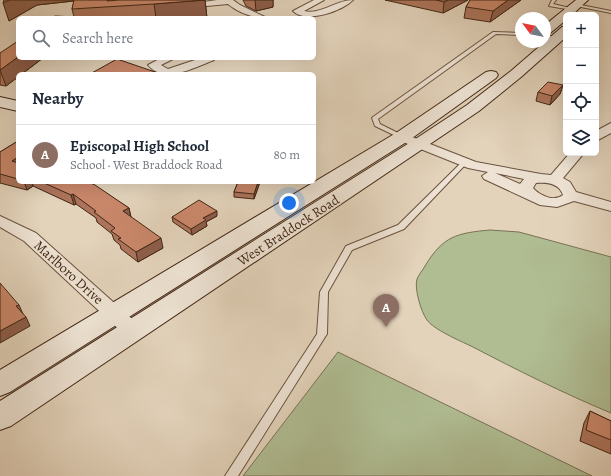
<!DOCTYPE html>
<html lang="en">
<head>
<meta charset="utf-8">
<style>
	body { margin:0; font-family:Alegreya,serif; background:#f6f6f7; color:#1f2937 }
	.controls { position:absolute; right:12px; top:12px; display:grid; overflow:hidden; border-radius:6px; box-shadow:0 4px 16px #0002 }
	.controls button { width:36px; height:36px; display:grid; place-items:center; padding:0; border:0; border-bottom:1px solid #e0e1e3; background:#fff; color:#1f2937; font:20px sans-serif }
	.compass { position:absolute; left:515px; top:12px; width:36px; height:36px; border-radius:50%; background:#fff; box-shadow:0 4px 16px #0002; rotate:302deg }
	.you { position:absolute; left:289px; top:203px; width:14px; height:14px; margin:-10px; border:3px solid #fff; border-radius:50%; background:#1a73e8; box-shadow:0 0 0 6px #1a73e833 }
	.badge { display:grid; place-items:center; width:26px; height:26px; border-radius:50%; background:#8f2418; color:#fff; font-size:13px; font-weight:700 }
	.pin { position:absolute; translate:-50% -33px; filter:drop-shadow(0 1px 2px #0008) }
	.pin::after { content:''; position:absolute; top:21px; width:14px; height:12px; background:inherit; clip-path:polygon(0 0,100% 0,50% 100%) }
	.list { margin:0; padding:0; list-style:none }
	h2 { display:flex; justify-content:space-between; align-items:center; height:52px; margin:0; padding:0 16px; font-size:17px }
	h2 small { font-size:13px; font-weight:400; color:#747a83 }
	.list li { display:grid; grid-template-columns:26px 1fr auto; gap:12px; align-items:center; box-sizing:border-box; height:60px; padding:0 16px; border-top:1px solid #e0e1e3 }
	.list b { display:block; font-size:15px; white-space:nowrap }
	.list p { margin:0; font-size:13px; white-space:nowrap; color:#747a83 }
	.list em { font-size:13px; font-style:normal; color:#747a83 }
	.icon { flex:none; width:22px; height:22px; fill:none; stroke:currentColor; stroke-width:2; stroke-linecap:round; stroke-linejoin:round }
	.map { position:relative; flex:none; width:611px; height:476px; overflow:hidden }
	.search { position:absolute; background:#fff; box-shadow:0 4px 16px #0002; left:16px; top:16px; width:300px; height:44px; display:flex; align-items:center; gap:10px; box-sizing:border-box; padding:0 14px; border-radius:6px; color:#747a83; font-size:15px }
	.panel { position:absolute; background:#fff; box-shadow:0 4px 16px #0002; left:16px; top:72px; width:300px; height:112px; border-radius:6px }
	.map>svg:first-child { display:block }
	.green { fill:#b0bd93; stroke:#787254 }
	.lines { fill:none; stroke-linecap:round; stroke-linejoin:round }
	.lane-casing { stroke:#6a523e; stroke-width:2 }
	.street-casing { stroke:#6a523e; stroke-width:2 }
	.secondary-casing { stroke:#412714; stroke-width:2 }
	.lane { fill:#ede2d3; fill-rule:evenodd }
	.street { fill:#ede2d3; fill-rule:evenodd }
	.secondary { fill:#ede2d3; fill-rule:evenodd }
	.wall { fill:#ad745b; stroke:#412714 }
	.shaded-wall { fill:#8d5e4a; stroke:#412714 }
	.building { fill:#c9876a; stroke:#412714 }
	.labels { text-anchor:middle; stroke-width:3.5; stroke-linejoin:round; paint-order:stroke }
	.street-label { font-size:14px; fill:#412714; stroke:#ede2d3 }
</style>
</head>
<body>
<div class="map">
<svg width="611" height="476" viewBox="0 0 611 476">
	<rect width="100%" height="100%" fill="#e3d3bb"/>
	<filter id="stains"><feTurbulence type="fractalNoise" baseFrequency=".005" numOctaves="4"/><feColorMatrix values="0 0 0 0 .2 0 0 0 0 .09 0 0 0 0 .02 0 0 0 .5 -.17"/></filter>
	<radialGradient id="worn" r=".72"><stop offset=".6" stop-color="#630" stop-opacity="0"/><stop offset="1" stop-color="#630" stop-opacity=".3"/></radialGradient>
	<!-- green -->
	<path class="green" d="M490,230L519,232L611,257V413C563,393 517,370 471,346C460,341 433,329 427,320C421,312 414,288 417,279C419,274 423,270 425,266C443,236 457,233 490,230Z
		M338,352L592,476H243Z"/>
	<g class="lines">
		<defs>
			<path id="lane" d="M552,0H556L553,4L574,9L572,10L549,6Z
				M576,4L611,11V13L576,6Z
				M493,32L521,33V35L496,34L378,119L380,124L404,136V138H400L375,126L372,118L373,117Z
				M545,35L558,38V39L556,40L545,37Z
				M465,160L468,162L467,163L404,229L352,250L328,292L327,334L325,337L238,476H225L317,334L320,292L346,246L398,225L463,161Z"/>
			<path id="street" d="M217,0H233L240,5L267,18C253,18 239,13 228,4L196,7L192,5L196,3Z
				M314,0H324L304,11C321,15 336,0 353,0C342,11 306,24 293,11Z
				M161,58H175L161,65L168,69L201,58H215L214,60C195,67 164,85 148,65Z
				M611,123V133L596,141V131Z
				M402,133L476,162L541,174L551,175L570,153H584L563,178L570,182L576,192L611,202V211L574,201L557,207L540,205L484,179L482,176L488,172L468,168L398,140L396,137L398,134ZM495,173L524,179L520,184ZM536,183C547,182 559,183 563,195C554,202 540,196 533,188Z
				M0,216L36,233L140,326L143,331L140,336L133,338L126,336L24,241L0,227Z"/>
			<path id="secondary" d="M576,0H588L572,15H566V20L549,34L545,35V25Z
				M566,26V37L521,77L479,111L11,426L0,430V401L414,140L467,105L511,71L562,27Z
				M491,71L496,72L498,75L496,78L408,141L10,392L0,396V370L396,133L486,72Z
				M0,97L18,101V111L0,107Z"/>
		</defs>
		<!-- lane casing -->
		<use href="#lane" class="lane-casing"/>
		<!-- street casing -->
		<use href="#street" class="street-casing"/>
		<!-- secondary casing -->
		<use href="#secondary" class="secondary-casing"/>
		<!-- lane -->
		<use href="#lane" class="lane"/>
		<!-- street -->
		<use href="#street" class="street"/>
		<!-- secondary -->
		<use href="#secondary" class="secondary"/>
	</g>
	<!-- wall -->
	<path class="wall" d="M4,0H205L207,18H52L74,17L72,9L74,1L37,5L9,21Z
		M243,0H273V7L256,11L246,6Z
		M385,0H468L443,13Z
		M470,0H521L490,22L464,18L466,7Z
		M0,53L18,58H43L6,86L0,85Z
		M563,85L560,94L550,105L536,101L538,92Z
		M18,141V182H88L129,208L131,217L163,248L138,262L121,249L120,245L114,240L112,234L97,222L96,218L76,204L74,205L33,186L27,190L0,183V152Z
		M238,182H260L254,199L234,197V192Z
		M217,216L206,222L207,226L192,235L173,222L172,217Z
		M590,411L611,421V454L580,441L584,423Z"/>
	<!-- shaded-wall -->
	<path class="shaded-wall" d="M9,0H82L37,5L9,21L3,3Z
		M205,0L207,18H156L154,4Z
		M255,0H273V7L256,11Z
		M448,0H468L443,13L444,2Z
		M508,0H521L490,22L493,11Z
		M18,57V58H43L22,74H18V77L6,86L0,70Z
		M563,85L560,94L550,105L552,96Z
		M18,157V169L12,161Z
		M24,182H32L33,186L27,190Z
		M258,182H260L254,199V194Z
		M73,194L76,204L74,205L71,195Z
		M129,208L131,218L123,211Z
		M217,211V216L206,222L207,226L192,235L191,229L203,218Z
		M161,238L163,248L138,262L136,252Z
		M19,305L23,314L16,306Z
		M26,317L30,326L0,343V331Z"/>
	<!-- building -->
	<path class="building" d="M4,0H9L3,3Z
		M74,0H107V1L119,0H205L154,4L72,9Z
		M436,0H448L444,2Z
		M470,0H508L493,11L466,7Z
		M55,16L75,17L74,18H52Z
		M18,41V57L0,70V53Z
		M117,59L161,74H90Z
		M548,82L563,85L552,96L538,92Z
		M18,141V157L12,161L18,163V179L0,174V152Z
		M42,182H88L95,185L129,208L123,211L161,238L136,252L118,239L121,238L111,231L115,228L94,212L96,211L73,194L71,195Z
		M238,182H258L254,194L234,192Z
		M199,200L217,211L203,218L206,220L191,229L172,217Z
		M0,283L19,305L16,306L26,317L0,331Z
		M590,411L611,421V440L586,430Z"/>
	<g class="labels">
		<!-- street labels -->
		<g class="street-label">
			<text transform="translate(288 230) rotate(-33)" y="5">West Braddock Road</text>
			<text transform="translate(69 272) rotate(42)" y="5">Marlboro Drive</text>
		</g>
	</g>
	<rect width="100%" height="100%" filter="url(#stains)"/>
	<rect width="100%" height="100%" fill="url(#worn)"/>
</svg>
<div class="controls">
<button>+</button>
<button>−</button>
<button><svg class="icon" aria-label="locate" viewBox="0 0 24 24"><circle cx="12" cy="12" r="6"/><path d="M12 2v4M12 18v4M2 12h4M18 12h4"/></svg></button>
<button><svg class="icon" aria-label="layers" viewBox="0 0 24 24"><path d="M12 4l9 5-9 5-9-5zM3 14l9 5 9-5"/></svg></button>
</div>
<svg class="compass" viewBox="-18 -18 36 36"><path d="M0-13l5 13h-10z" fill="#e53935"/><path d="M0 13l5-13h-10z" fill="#747a83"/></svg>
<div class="you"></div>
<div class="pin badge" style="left:386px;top:327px;background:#8d6e63">A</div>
<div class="search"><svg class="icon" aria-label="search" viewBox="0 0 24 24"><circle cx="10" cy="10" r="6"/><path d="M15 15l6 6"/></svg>Search here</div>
<section class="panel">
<h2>Nearby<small></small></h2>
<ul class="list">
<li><span class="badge" style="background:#8d6e63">A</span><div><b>Episcopal High School</b><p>School · West Braddock Road</p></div><em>80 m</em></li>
</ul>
</section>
</div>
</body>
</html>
